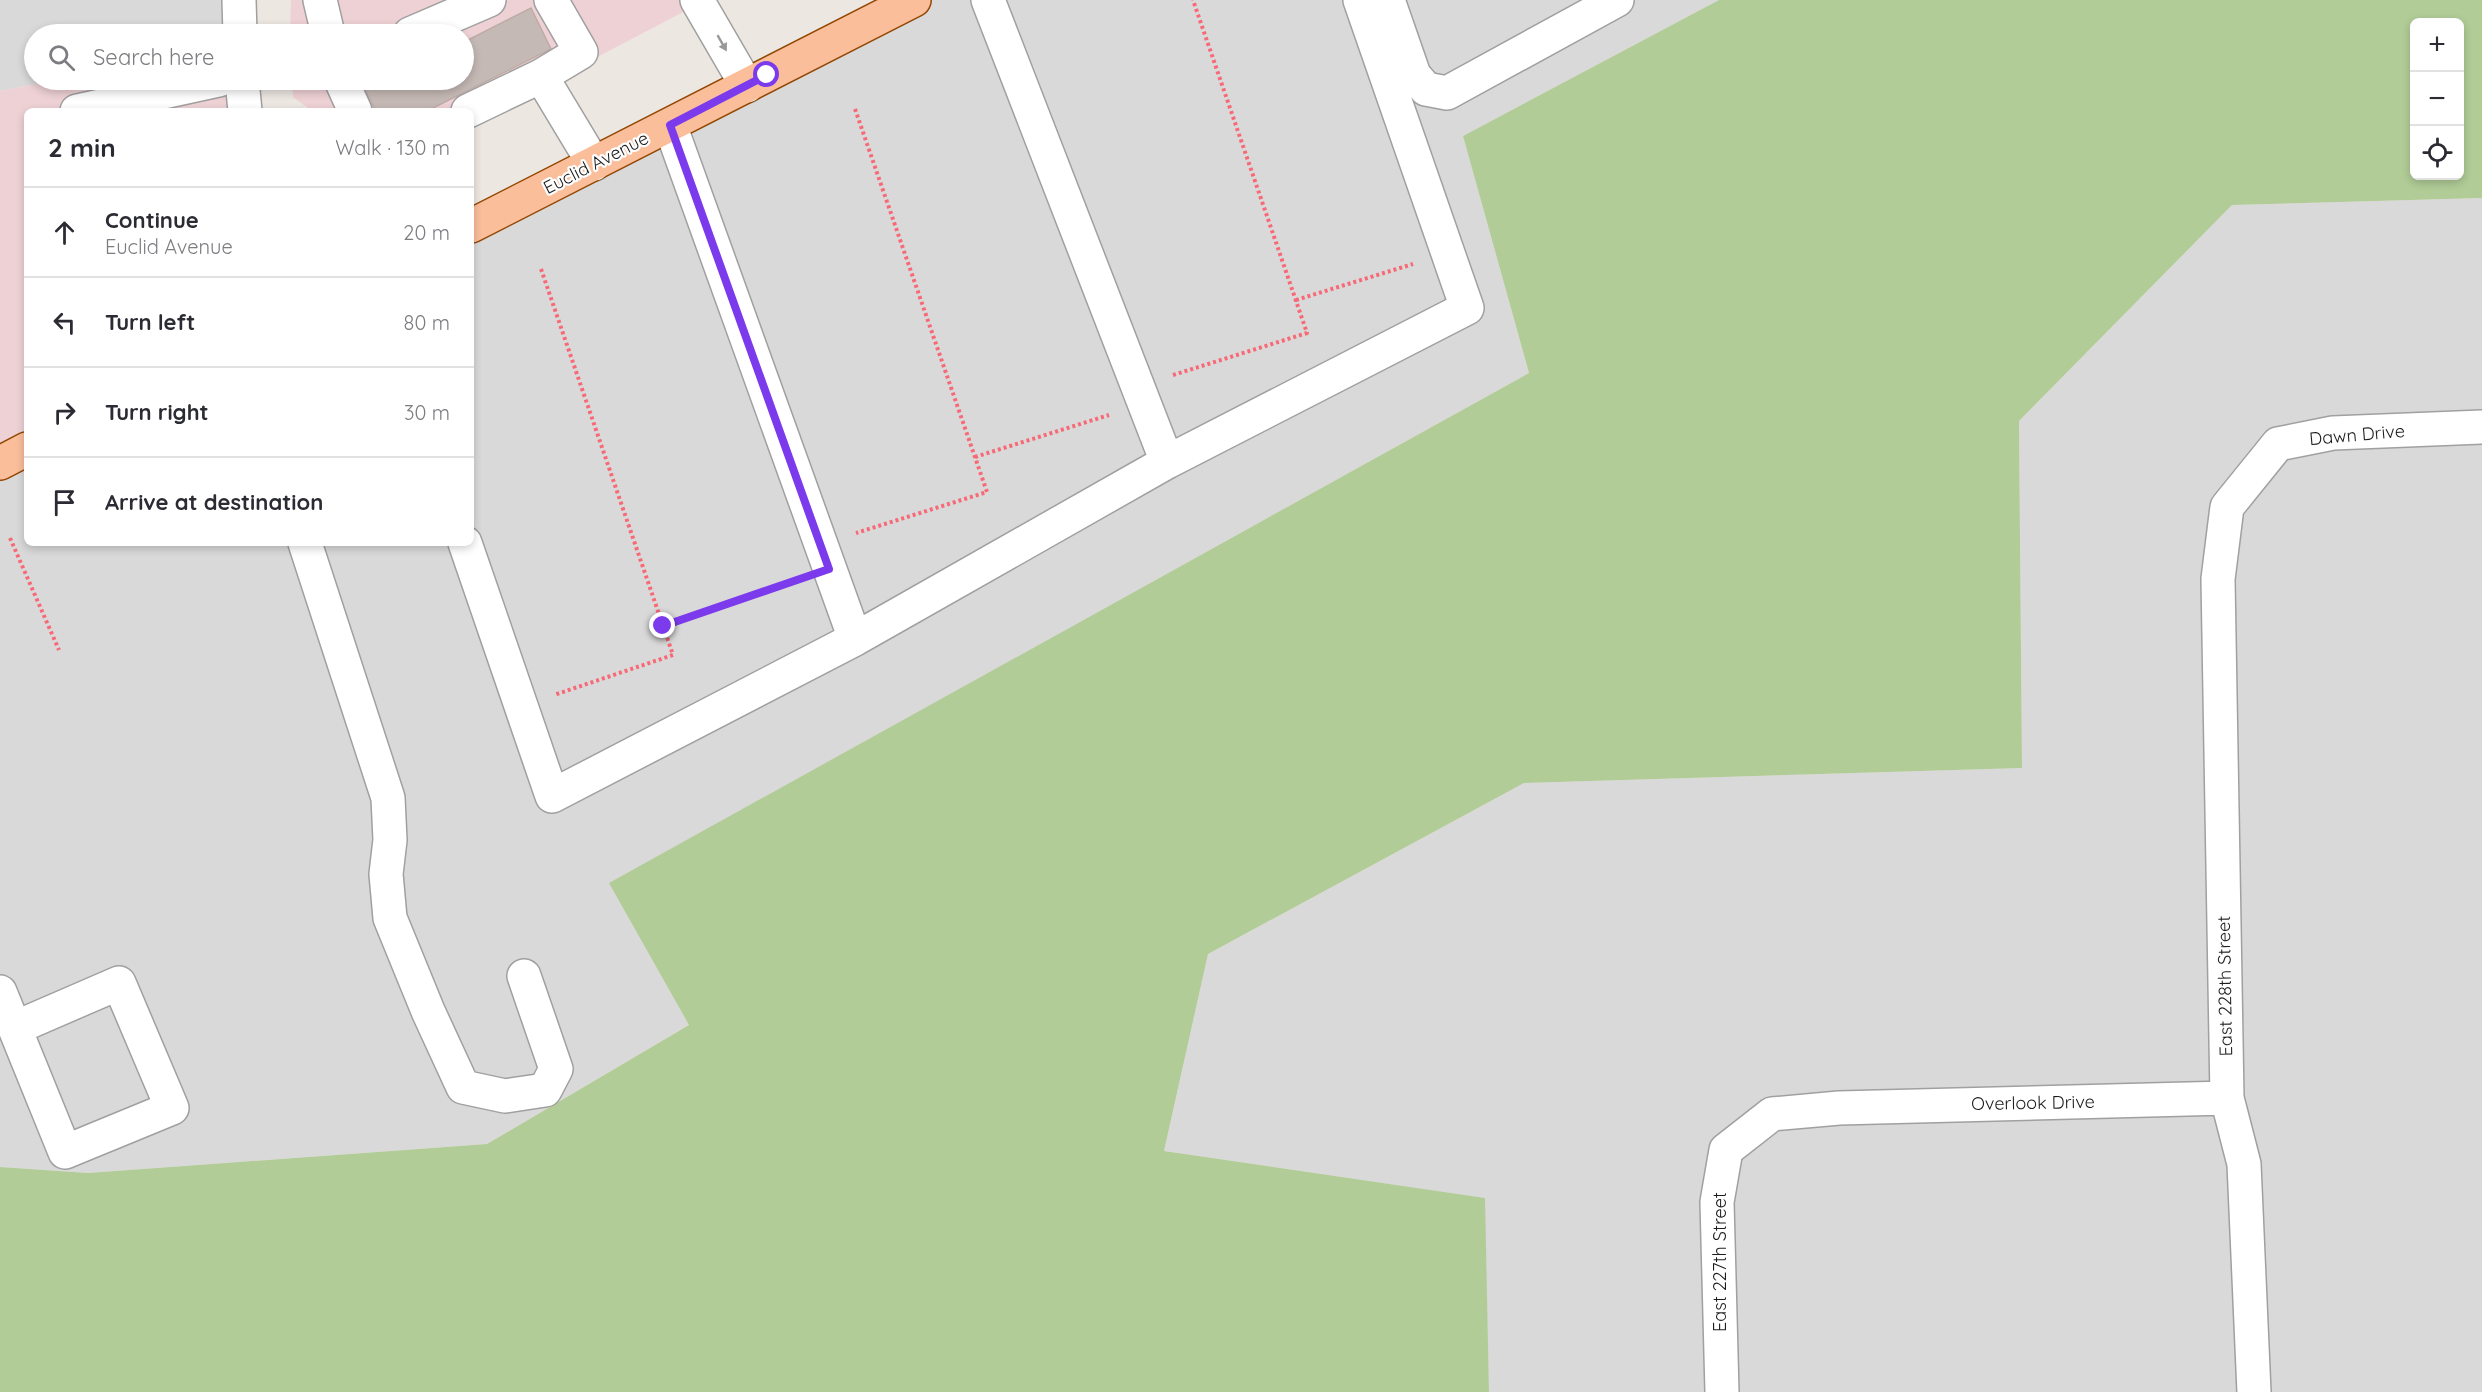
<!DOCTYPE html>
<html lang="en">
<head>
<meta charset="utf-8">
<style>
	body { margin:0; font-family:Quicksand,sans-serif; background:#f2f2f3; color:#2b2b33 }
	.controls { position:absolute; right:18px; top:18px; display:grid; overflow:hidden; border-radius:9px; box-shadow:0 3px 9px #0003 }
	.controls button { width:54px; height:54px; display:grid; place-items:center; padding:0; border:0; border-bottom:2px solid #e1e1e2; background:#fff; color:#2b2b33; font:30px sans-serif }
	.stop { position:absolute; width:18px; height:18px; margin:-14px; border:4px solid #7c3aed; border-radius:50%; background:#fff }
	.stop.end { background:#7c3aed; border-color:#fff; box-shadow:0 2px 6px #0008 }
	.list { margin:0; padding:0; list-style:none }
	h2 { display:flex; justify-content:space-between; align-items:center; height:78px; margin:0; padding:0 24px; font-size:26px }
	h2 small { font-size:20px; font-weight:400; color:#7c7c81 }
	.list li { display:grid; grid-template-columns:39px 1fr auto; gap:18px; align-items:center; box-sizing:border-box; height:90px; padding:0 24px; border-top:2px solid #e1e1e2 }
	.list b { display:block; font-size:22px; white-space:nowrap }
	.list p { margin:0; font-size:20px; white-space:nowrap; color:#7c7c81 }
	.list em { font-size:20px; font-style:normal; color:#7c7c81 }
	.icon { flex:none; width:33px; height:33px; fill:none; stroke:currentColor; stroke-width:2; stroke-linecap:round; stroke-linejoin:round }
	.map { position:relative; flex:none; width:2482px; height:1392px; overflow:hidden }
	.search { position:absolute; background:#fff; box-shadow:0 3px 9px #0003; left:24px; top:24px; width:450px; height:66px; display:flex; align-items:center; gap:15px; box-sizing:border-box; padding:0 21px; border-radius:33px; color:#7c7c81; font-size:22px }
	.panel { position:absolute; background:#fff; box-shadow:0 3px 9px #0003; left:24px; top:108px; width:450px; height:438px; border-radius:9px }
	.map>svg:first-child { display:block }
	.residential { fill:#dad9d9 }
	.commercial { fill:#eed1d5 }
	.forest { fill:#b1cc97; fill-rule:evenodd }
	.building { fill:#c5b9b5; stroke:#bfaba5; stroke-width:1.5 }
	.lines { fill:none; stroke-linecap:round; stroke-linejoin:round }
	.minor-casing { stroke:#a0a0a0; stroke-width:36 }
	.major-casing { stroke:#924703; stroke-width:36 }
	.path { stroke:#f76976; stroke-width:4; stroke-dasharray:3 3; stroke-linecap:butt }
	.minor { stroke:#fff; stroke-width:33 }
	.major { stroke:#fabe9a; stroke-width:33 }
	.oneway { fill:#999 }
	.route { stroke:#7c3aed; stroke-width:8 }
	.labels { text-anchor:middle; stroke-width:4.5; stroke-linejoin:round; paint-order:stroke }
	.street-label { font-size:18px; fill:#1c1c1c; stroke:#fff }
</style>
</head>
<body>
<div class="map">
<svg width="2482" height="1392" viewBox="0 0 2482 1392">
	<rect width="100%" height="100%" fill="#ede7e2"/>
	<!-- residential -->
	<path class="residential" d="M0,0H239L240,34H34V80H57L0,91Z
		M913,0H1719L1463,136L1529,373L610,883L689,1025L487,1144L88,1173L0,1167V463L27,449V543H471V226Z
		M2482,198V1392H1489L1484,1198L1164,1151L1208,954L1524,783L2022,768L2019,421L2232,205Z"/>
	<!-- commercial -->
	<path class="commercial" d="M291,0H706L471,123V111H312L293,97L292,80H464V34H290Z
		M57,80H243L246,111H27V449L0,463V91Z"/>
	<!-- forest -->
	<path class="forest" d="M1719,0H2482V198L2232,205L2019,421L2022,768L1524,783L1208,954L1164,1151L1485,1198L1489,1392H0V1167L88,1173L487,1144L689,1025L609,883L1529,373L1463,136ZM2414,22H2460V176H2414Z"/>
	<!-- building -->
	<path class="building" d="M531,8L551,49L427,111H376L365,90L387,80H464V42Z"/>
	<g class="lines">
		<defs>
			<path id="minor" d="M239,0L240,34
				M320,0L328,34
				M551,0L581,52L541,76L594,164
				M697,0L747,86
				M988,0L1167,462L1467,308L1360,0
				M1388,0L1414,75L1426,89L1447,93L1617,0
				M410,34L489,0
				M242,80L245,111
				M341,80L355,111
				M77,111L219,80
				M468,111L541,76
				M670,125L855,639L1167,462
				M305,543L388,798L390,840L386,874L390,918L428,1011L463,1087L505,1096L545,1090L556,1069L524,976
				M465,543L552,796L855,639
				M0,992L65,1152L172,1108L119,983L15,1028
				M1722,1392L1717,1202L1726,1150L1772,1114L1839,1108L2227,1098
				M2254,1392L2244,1164L2227,1098L2218,579L2227,507L2278,444L2333,433L2482,427"/>
			<path id="major" d="M471,226L914,0
				M0,463L27,449"/>
		</defs>
		<!-- minor casing -->
		<use href="#minor" class="minor-casing"/>
		<!-- major casing -->
		<use href="#major" class="major-casing"/>
		<!-- path -->
		<path class="path" d="M855,109L987,492L856,533
			M541,269L673,655L554,695
			M1296,300L1413,264
			M1173,375L1307,333L1193,0
			M975,457L1109,415
			M10,538L59,650
			M663,626L796,580"/>
		<!-- minor -->
		<use href="#minor" class="minor"/>
		<!-- major -->
		<use href="#major" class="major"/>
	</g>
	<!-- one-way arrows -->
	<defs><path id="oneway-solid" d="M-6-.8H1V-3.2L6.5 0L1 3.2V.8H-6Z" transform="scale(1.5)"/></defs>
	<use class="oneway" href="#oneway-solid" transform="translate(722 43) rotate(60)"/>
	<g class="lines">
		<!-- route -->
		<path class="route" d="M663,626L829,569L670,125L767,75"/>
	</g>
	<g class="labels">
		<!-- street labels -->
		<g class="street-label">
			<text transform="translate(596 163) rotate(-27)" y="6">Euclid Avenue</text>
			<text transform="translate(2357 435) rotate(-5)" y="6">Dawn Drive</text>
			<text transform="translate(2225 986) rotate(-91)" y="6">East 228th Street</text>
			<text transform="translate(2033 1103) rotate(-1)" y="6">Overlook Drive</text>
			<text transform="translate(1720 1262) rotate(-90)" y="6">East 227th Street</text>
		</g>
	</g>
</svg>
<div class="controls">
<button>+</button>
<button>−</button>
<button><svg class="icon" aria-label="locate" viewBox="0 0 24 24"><circle cx="12" cy="12" r="6"/><path d="M12 2v4M12 18v4M2 12h4M18 12h4"/></svg></button>
</div>
<div class="stop" style="left:767px;top:75px"></div>
<div class="stop end" style="left:663px;top:626px"></div>
<div class="search"><svg class="icon" aria-label="search" viewBox="0 0 24 24"><circle cx="10" cy="10" r="6"/><path d="M15 15l6 6"/></svg>Search here</div>
<section class="panel">
<h2>2 min<small>Walk · 130 m</small></h2>
<ul class="list">
<li><svg class="icon" aria-label="ahead" viewBox="0 0 24 24"><path d="M12 20V5M6 11l6-6 6 6"/></svg><div><b>Continue</b><p>Euclid Avenue</p></div><em>20 m</em></li>
<li><svg class="icon" aria-label="left" viewBox="0 0 24 24"><path d="M17 20v-9H6M10 6l-5 5 5 5"/></svg><div><b>Turn left</b></div><em>80 m</em></li>
<li><svg class="icon" aria-label="right" viewBox="0 0 24 24"><path d="M7 20v-9h11M14 6l5 5-5 5"/></svg><div><b>Turn right</b></div><em>30 m</em></li>
<li><svg class="icon" aria-label="arrive" viewBox="0 0 24 24"><path d="M6 21V4h12l-3 4 3 4H6"/></svg><div><b>Arrive at destination</b></div></li>
</ul>
</section>
</div>
</body>
</html>
